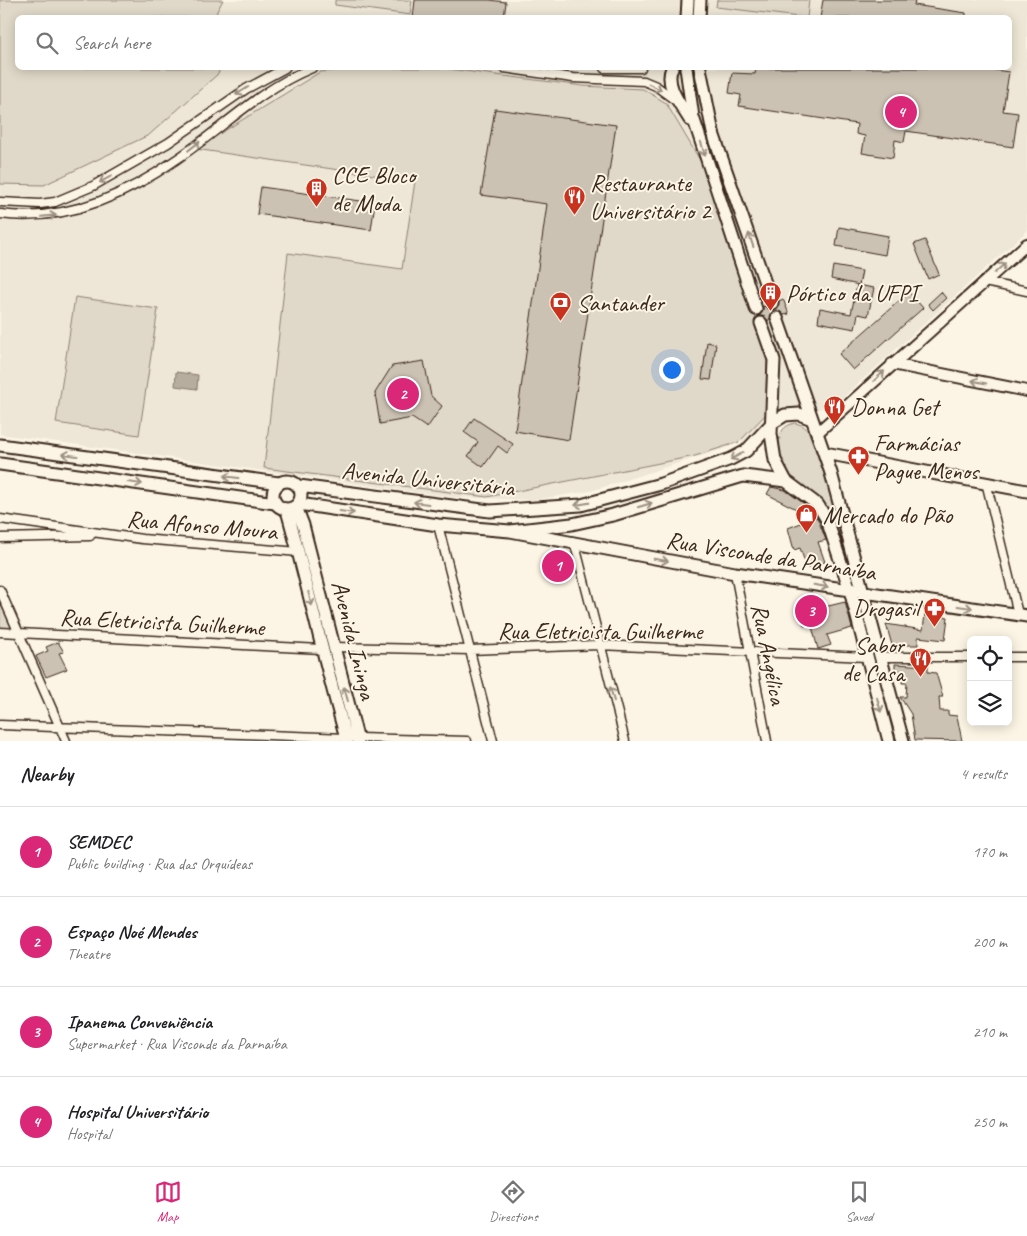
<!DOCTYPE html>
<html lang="en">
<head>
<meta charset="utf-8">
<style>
	body { margin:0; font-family:Caveat,sans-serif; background:#f6f6f6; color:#202124 }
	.controls { position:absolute; right:15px; bottom:15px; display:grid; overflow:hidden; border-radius:8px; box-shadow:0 2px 12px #0003 }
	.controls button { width:45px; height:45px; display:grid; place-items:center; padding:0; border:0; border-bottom:1px solid #e0e0e0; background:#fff; color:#202124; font:25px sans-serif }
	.you { position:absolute; left:671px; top:369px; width:18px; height:18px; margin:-12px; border:4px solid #fff; border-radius:50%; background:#1a73e8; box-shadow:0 0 0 8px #1a73e833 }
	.badge { display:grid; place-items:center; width:32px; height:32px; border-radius:50%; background:#db2777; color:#fff; font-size:16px; font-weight:700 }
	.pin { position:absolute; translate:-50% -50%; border:2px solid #fff; box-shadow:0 1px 5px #0006 }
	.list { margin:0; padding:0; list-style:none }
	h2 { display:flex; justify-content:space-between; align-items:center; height:65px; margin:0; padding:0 20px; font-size:21px }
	h2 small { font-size:16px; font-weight:400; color:#757577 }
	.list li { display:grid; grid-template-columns:32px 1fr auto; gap:15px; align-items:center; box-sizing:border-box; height:90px; padding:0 20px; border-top:1px solid #e0e0e0 }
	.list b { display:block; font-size:19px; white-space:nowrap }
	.list p { margin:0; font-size:16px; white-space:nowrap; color:#757577 }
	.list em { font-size:16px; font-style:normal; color:#757577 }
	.icon { flex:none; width:28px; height:28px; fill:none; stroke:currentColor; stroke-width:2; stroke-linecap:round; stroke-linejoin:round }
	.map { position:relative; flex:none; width:1027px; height:741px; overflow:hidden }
	.search { position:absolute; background:#fff; box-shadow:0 2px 12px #0003; left:15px; right:15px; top:15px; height:55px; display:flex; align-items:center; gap:12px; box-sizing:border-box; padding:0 18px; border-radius:8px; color:#757577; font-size:19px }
	.sheet { height:425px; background:#fff }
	nav { display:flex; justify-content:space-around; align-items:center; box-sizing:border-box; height:70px; border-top:1px solid #e0e0e0; background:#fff; font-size:14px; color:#757577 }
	nav a { display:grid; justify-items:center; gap:2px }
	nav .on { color:#db2777 }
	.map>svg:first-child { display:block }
	.built { fill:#eee6d6; fill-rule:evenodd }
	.green { fill:#e0d8c8; stroke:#8e8173 }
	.water { fill:#b7ad9e; stroke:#85796b }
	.building { fill:#ccc2b3; stroke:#3b2a1e }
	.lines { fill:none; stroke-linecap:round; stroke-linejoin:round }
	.minor-casing { stroke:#3b2a1e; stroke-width:11 }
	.tertiary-casing { stroke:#3b2a1e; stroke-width:14 }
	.secondary-casing { stroke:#3b2a1e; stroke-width:15 }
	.minor { stroke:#fcf5e5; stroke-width:8 }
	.tertiary { stroke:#fcf5e5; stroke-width:10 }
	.secondary { stroke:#fcf5e5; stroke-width:11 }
	.oneway { stroke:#9c9082 }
	.labels { text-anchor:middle; stroke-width:4; stroke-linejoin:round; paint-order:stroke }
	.poi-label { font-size:24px; fill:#3b2a1e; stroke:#fcf5e5; text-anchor:start }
	.street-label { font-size:24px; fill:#3b2a1e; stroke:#fcf5e5 }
</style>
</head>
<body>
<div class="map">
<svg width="1027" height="741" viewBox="0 0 1027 741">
	<rect width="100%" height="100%" fill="#fcf5e5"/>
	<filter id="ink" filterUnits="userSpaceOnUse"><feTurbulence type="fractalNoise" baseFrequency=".02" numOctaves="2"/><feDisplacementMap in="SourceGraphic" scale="10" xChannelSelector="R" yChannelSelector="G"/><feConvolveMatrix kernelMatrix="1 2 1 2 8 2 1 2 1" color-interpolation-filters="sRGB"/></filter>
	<g filter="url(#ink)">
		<!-- built -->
		<path class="built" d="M0,0H1027V231L840,400L729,447L591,491L533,500L451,497L0,434ZM18,18H1010V68H18Z"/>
		<!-- green -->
		<path class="green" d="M0,0H223L217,11L216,17L18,18V68H218L219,73L149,135L44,185L0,184Z
			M335,0H412L410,15L335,5Z
			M717,0H809L807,18L716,7Z
			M363,68H441L583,86L643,89L666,103L707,172L730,237L767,354V413L739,442L695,456L487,497L264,468L288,253L402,269L415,181L195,149L320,72Z
			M75,297L158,309L139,435L56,423Z
			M795,423L802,425L808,430L830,489L850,567L848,568C838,546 831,520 818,500C812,491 802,486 794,481C781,473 777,451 780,438C781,429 786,425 795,423Z
			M0,592L16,629L0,628Z"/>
		<!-- water -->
		<path class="water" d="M176,372L198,375L197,389L175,386Z"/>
		<!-- building -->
		<path class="building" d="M415,0H489L506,2L504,18H413Z
			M823,0H915L914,5L966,13V18H820Z
			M756,68H981L1009,72L1003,111L1018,113L1013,147L906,131L904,142L895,140L893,158L862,153L865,136L856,134L857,124L739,106L741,95L729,93L732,73L755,74Z
			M495,109L616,125L569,440L515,431L547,204L481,195Z
			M261,187L375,203L371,230L257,214Z
			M839,227L888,236L885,255L836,246Z
			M925,240L939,274L928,279L914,244Z
			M833,266L862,271L859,285L831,279Z
			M857,285L874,288L868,316L858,314L855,329L818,322L820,308L851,314Z
			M909,292L923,308L853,370L839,354Z
			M941,292L946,298L933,310L928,304Z
			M783,299L789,314L784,315L781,312L775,311L768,321L765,317L759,316L763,311V306L774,310L778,308L779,301Z
			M707,342L716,344L711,380L702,379Z
			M424,361L431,396L442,406L427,428L412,418L380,424L375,393L392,366Z
			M474,418L513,444L507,453L498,446L483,467L468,456L478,442L464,432Z
			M771,487L785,490L806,505L802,512L767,494Z
			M817,517L826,540L818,542L825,562L807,568L800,548L794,550L788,528Z
			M845,602L852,628L827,635L831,645L818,649L812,627L809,625L804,626L799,608L819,604L820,608Z
			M925,614L948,617L945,640L918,637V645H892L886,624L923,630Z
			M58,642L64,652L59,653L67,669L46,677L36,656L48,651L46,647Z
			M895,664L928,666V672L936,673L943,697H939L940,711H948V715L957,716L962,741L915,740L911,714L900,697H906L907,683H902V671H895Z"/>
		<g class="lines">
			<defs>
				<path id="minor" d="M504,68L573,78L644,81L656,86L675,100
					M604,68H641
					M0,202L40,204L55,202L93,186L168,143L246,89L285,68
					M0,214C65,223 125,196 177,159C223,128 260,89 312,68
					M985,282L1027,291
					M986,482L1018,614
					M0,519L142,539L299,552
					M438,525L493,741
					M0,538L90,536
					M575,545L625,741
					M735,573L767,741
					M0,590L66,741
					M0,632L321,649
					M334,647L470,650L599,645L866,657
					M881,657H971
					M1008,657H1027
					M0,725L346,738
					M358,738L467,741"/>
				<path id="tertiary" d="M892,364L1027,391
					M817,433L1027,244"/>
				<path id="secondary" d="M687,18L688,0
					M699,18L700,0
					M672,68C664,85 681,105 690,120
					M686,68L693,117L756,309
					M700,68L713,133L772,303
					M777,318L831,473L903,741
					M761,323L774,360L771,434L775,460L786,481L818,505L827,520L850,590L889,741
					M0,445L279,483
					M825,453L1027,491
					M0,464L275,503
					M273 495a14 14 0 1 1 28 0a14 14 0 1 1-28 0Z
					M299,486L490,511L581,505L661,484L731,459L746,451L772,423L785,415L799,414L812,419
					M299,504L438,525L510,531L572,524L613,515L743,476L786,481
					M296,507L303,525L358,741
					M285,509L288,514C309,589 325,666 347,741
					M510,531L735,573L1027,616"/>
			</defs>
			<!-- minor casing -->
			<use href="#minor" class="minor-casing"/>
			<!-- tertiary casing -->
			<use href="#tertiary" class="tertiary-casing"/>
			<!-- secondary casing -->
			<use href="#secondary" class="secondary-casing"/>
			<!-- minor -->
			<use href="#minor" class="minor"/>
			<!-- tertiary -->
			<use href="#tertiary" class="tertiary"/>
			<!-- secondary -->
			<use href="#secondary" class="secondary"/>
		</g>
		<!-- one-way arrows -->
		<defs><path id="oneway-shaft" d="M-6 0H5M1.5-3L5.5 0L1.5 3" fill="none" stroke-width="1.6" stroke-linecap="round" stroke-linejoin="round" transform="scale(1.25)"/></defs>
		<g class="oneway">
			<use href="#oneway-shaft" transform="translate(655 87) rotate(27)"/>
			<use href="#oneway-shaft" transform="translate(242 91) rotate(148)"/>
			<use href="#oneway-shaft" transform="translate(194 146) rotate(-38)"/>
			<use href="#oneway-shaft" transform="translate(703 149) rotate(73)"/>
			<use href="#oneway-shaft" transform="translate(106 179) rotate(151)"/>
			<use href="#oneway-shaft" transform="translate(49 216) rotate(-6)"/>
			<use href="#oneway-shaft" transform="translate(751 240) rotate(-109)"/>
			<use href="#oneway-shaft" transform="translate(1000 268) rotate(-43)"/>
			<use href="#oneway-shaft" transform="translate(879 376) rotate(-43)"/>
			<use href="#oneway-shaft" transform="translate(979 382) rotate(-169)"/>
			<use href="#oneway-shaft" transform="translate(70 455) rotate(-172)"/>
			<use href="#oneway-shaft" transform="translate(737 456) rotate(151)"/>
			<use href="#oneway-shaft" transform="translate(231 477) rotate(-173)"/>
			<use href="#oneway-shaft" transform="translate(135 483) rotate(8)"/>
			<use href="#oneway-shaft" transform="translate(421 503) rotate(-172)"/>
			<use href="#oneway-shaft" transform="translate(582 504) rotate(170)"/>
			<use href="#oneway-shaft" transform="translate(645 505) rotate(-17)"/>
			<use href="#oneway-shaft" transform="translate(347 512) rotate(8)"/>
			<use href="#oneway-shaft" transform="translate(661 560) rotate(10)"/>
			<use href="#oneway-shaft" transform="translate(821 586) rotate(9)"/>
			<use href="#oneway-shaft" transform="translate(310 599) rotate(77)"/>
			<use href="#oneway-shaft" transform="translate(965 607) rotate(8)"/>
			<use href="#oneway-shaft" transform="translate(346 694) rotate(-105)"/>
			<use href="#oneway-shaft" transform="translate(612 694) rotate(-105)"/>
			<use href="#oneway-shaft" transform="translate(879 705) rotate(75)"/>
		</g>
	</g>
	<!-- icons -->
	<defs>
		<symbol id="building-pin" viewBox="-11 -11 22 30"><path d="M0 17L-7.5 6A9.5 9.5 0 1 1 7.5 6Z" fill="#c8321e" stroke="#fcf5e5"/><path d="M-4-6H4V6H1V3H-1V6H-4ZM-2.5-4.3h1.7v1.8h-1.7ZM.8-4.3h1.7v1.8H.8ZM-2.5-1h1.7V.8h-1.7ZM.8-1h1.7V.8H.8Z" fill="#fff"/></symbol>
		<symbol id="restaurant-pin" viewBox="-11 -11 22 30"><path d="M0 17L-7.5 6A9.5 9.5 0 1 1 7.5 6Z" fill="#c8321e" stroke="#fcf5e5"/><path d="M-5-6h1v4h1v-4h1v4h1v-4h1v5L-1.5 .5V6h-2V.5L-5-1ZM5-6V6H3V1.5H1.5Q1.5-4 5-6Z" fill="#fff"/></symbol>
		<symbol id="bank-pin" viewBox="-11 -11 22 30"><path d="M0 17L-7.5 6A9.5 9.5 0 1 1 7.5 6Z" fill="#c8321e" stroke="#fcf5e5"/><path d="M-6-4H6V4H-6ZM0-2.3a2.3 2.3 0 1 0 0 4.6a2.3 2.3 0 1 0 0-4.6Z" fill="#fff"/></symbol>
		<symbol id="pharmacy-pin" viewBox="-11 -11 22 30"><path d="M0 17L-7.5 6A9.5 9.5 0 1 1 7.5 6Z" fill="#c8321e" stroke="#fcf5e5"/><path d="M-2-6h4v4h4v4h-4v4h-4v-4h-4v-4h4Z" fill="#fff"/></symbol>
		<symbol id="shop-pin" viewBox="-11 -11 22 30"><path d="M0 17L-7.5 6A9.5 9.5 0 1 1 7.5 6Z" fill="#c8321e" stroke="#fcf5e5"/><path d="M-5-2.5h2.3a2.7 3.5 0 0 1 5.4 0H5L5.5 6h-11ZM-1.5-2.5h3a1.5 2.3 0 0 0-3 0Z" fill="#fff"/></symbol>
	</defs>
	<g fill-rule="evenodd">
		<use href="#building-pin" x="304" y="176" width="25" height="34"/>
		<use href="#restaurant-pin" x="562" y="184" width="25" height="34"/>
		<use href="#building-pin" x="758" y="280" width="25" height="34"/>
		<use href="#bank-pin" x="548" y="290" width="25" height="34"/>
		<use href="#restaurant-pin" x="822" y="394" width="25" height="34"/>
		<use href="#pharmacy-pin" x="846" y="444" width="25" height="34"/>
		<use href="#shop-pin" x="794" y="502" width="25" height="34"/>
		<use href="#pharmacy-pin" x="922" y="596" width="25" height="34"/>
		<use href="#restaurant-pin" x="908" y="646" width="25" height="34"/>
	</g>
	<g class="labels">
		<!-- poi labels -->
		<g class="poi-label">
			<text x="332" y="183">CCE Bloco<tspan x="332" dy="28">de Moda</tspan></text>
			<text x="590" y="191">Restaurante<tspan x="590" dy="28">Universitário 2</tspan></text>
			<text x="786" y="301">Pórtico da UFPI</text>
			<text x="577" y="311">Santander</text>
			<text x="851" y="415">Donna Get</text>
			<text x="874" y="451">Farmácias<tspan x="874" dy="28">Pague Menos</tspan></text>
			<text x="823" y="523">Mercado do Pão</text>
			<text x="919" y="616" text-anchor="end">Drogasil</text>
			<text x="904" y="653" text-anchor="end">Sabor<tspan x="904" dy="28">de Casa</tspan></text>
		</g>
		<!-- street labels -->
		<g class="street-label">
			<text transform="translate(428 479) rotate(6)" y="8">Avenida Universitária</text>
			<text transform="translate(202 525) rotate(5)" y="8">Rua Afonso Moura</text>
			<text transform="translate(771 556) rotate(9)" y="8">Rua Visconde da Parnaíba</text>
			<text transform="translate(162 622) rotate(3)" y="8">Rua Eletricista Guilherme</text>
			<text x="600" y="639">Rua Eletricista Guilherme</text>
			<text transform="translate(354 640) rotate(76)" y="8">Avenida Ininga</text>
			<text transform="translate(769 654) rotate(79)" y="8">Rua Angélica</text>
		</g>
	</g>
</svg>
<div class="controls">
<button><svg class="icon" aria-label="locate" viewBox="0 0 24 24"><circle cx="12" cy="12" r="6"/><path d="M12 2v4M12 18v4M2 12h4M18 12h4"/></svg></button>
<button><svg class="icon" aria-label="layers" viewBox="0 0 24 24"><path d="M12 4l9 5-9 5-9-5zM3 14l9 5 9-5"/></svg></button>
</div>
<div class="you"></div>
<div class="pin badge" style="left:558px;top:566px">1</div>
<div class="pin badge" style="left:403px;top:394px">2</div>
<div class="pin badge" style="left:811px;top:611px">3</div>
<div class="pin badge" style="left:901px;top:112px">4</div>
<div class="search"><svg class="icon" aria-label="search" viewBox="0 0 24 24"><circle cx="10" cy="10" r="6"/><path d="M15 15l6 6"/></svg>Search here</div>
</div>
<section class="sheet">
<h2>Nearby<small>4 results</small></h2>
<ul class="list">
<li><span class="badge">1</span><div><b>SEMDEC</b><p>Public building · Rua das Orquídeas</p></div><em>170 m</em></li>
<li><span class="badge">2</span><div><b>Espaço Noé Mendes</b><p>Theatre</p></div><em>200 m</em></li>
<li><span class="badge">3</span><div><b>Ipanema Conveniência</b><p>Supermarket · Rua Visconde da Parnaíba</p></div><em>210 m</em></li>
<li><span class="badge">4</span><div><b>Hospital Universitário</b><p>Hospital</p></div><em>250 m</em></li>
</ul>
</section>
<nav>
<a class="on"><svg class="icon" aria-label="map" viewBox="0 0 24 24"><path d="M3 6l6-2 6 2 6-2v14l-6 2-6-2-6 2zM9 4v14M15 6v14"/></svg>Map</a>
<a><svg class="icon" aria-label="directions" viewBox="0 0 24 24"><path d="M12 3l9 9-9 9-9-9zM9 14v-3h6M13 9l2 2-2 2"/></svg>Directions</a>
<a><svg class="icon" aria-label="saved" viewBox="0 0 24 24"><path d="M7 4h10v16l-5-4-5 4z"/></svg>Saved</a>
</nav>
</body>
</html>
